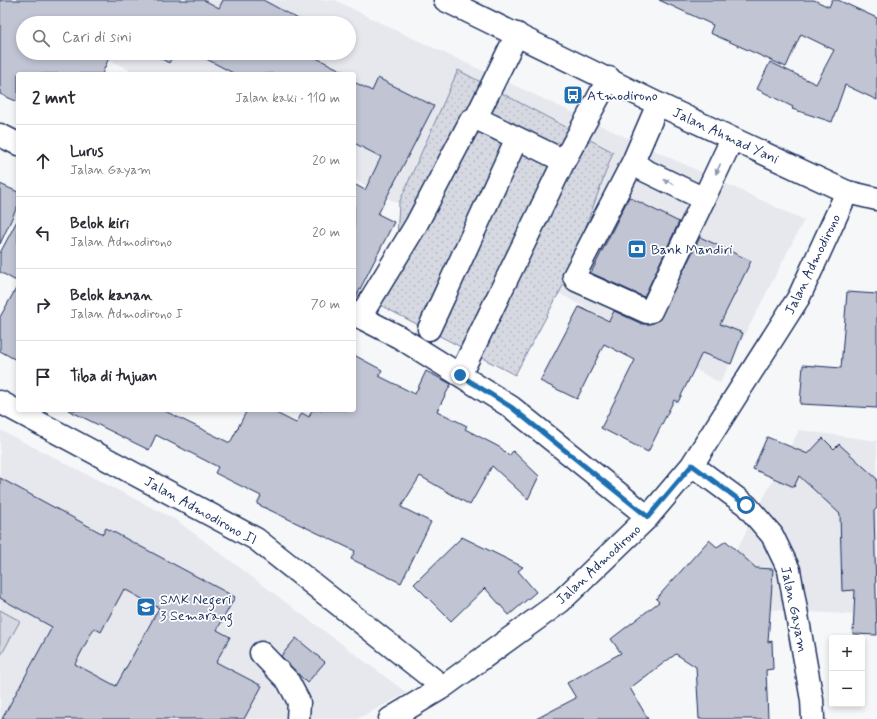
<!DOCTYPE html>
<html lang="id">
<head>
<meta charset="utf-8">
<style>
	body { margin:0; font-family:Mynerve,sans-serif; background:#f2f2f3; color:#2b2b33 }
	.controls { position:absolute; right:12px; bottom:12px; display:grid; overflow:hidden; border-radius:4px; box-shadow:0 2px 6px #0003 }
	.controls button { width:36px; height:36px; display:grid; place-items:center; padding:0; border:0; border-bottom:1px solid #e1e1e2; background:#fff; color:#2b2b33; font:20px sans-serif }
	.stop { position:absolute; width:12px; height:12px; margin:-9px; border:3px solid #1f6fb2; border-radius:50%; background:#fff }
	.stop.end { background:#1f6fb2; border-color:#fff; box-shadow:0 1px 4px #0008 }
	.list { margin:0; padding:0; list-style:none }
	h2 { display:flex; justify-content:space-between; align-items:center; height:52px; margin:0; padding:0 16px; font-size:17px }
	h2 small { font-size:13px; font-weight:400; color:#7c7c81 }
	.list li { display:grid; grid-template-columns:26px 1fr auto; gap:12px; align-items:center; box-sizing:border-box; height:72px; padding:0 16px; border-top:1px solid #e1e1e2 }
	.list b { display:block; font-size:15px; white-space:nowrap }
	.list p { margin:0; font-size:13px; white-space:nowrap; color:#7c7c81 }
	.list em { font-size:13px; font-style:normal; color:#7c7c81 }
	.icon { flex:none; width:22px; height:22px; fill:none; stroke:currentColor; stroke-width:2; stroke-linecap:round; stroke-linejoin:round }
	.map { position:relative; flex:none; width:877px; height:719px; overflow:hidden }
	.search { position:absolute; background:#fff; box-shadow:0 2px 6px #0003; left:16px; top:16px; width:340px; height:44px; display:flex; align-items:center; gap:10px; box-sizing:border-box; padding:0 14px; border-radius:22px; color:#7c7c81; font-size:15px }
	.panel { position:absolute; background:#fff; box-shadow:0 2px 6px #0003; left:16px; top:72px; width:340px; height:340px; border-radius:4px }
	.map>svg:first-child { display:block }
	.built { fill:#e6e8ee }
	.grass { fill:url(#grass-dots); stroke:#7884a0 }
	.park { fill:#d6d9e2; stroke:#7884a0 }
	.building { fill:#c0c4d3; stroke:#1b2f5e; fill-rule:evenodd }
	.lines { fill:none; stroke-linecap:round; stroke-linejoin:round }
	.minor-casing { stroke:#1b2f5e; stroke-width:25 }
	.major-casing { stroke:#1b2f5e; stroke-width:25 }
	.minor { stroke:#fff; stroke-width:22 }
	.major { stroke:#fff; stroke-width:22 }
	.oneway { fill:#8d97ae }
	.route { stroke:#1f6fb2; stroke-width:5 }
	.labels { text-anchor:middle; stroke-width:3.5; stroke-linejoin:round; paint-order:stroke }
	.poi-label { font-size:14px; fill:#1b2f5e; stroke:#fff; text-anchor:start }
	.street-label { font-size:14px; fill:#1b2f5e; stroke:#fff }
</style>
</head>
<body>
<div class="map">
<svg width="877" height="719" viewBox="0 0 877 719">
	<defs>
		<pattern id="grass-dots" width="8" height="8" patternUnits="userSpaceOnUse"><rect width="8" height="8" fill="#d6d9e2"/><path d="M2 2h.1M6 6h.1" fill="none" stroke="#b7bbc4" stroke-width="1.8" stroke-linecap="round"/></pattern>
	</defs>
	<rect width="100%" height="100%" fill="#f6f7f9"/>
	<filter id="ink" filterUnits="userSpaceOnUse"><feTurbulence type="fractalNoise" baseFrequency=".025" numOctaves="2"/><feDisplacementMap in="SourceGraphic" scale="8" xChannelSelector="R" yChannelSelector="G"/><feConvolveMatrix kernelMatrix="1 2 1 2 8 2 1 2 1" color-interpolation-filters="sRGB"/></filter>
	<g filter="url(#ink)">
		<!-- built -->
		<path class="built" d="M0,0H335L393,29L804,220L720,383L354,179V74H138L95,53H349V23H34Z
			M0,430L176,520L407,693L357,719H0Z
			M799,430L877,441V616L746,608L713,595Z"/>
		<!-- grass -->
		<path class="grass" d="M458,70L613,152L567,278L515,375L376,303L396,255L399,203Z"/>
		<!-- park -->
		<path class="park" d="M0,610L20,621L0,657Z"/>
		<!-- building -->
		<path class="building" d="M0,0H204L219,8L223,0H263L302,21L300,23H23V53H111L102,74H18V102L0,94Z
			M659,0H814L829,7L832,0H838L877,18V100L845,85L832,122L792,109L793,107L757,89L770,62L816,84L834,50L801,34L786,67L710,33L713,25Z
			M151,53H174L169,63Z
			M195,53H306L349,74H235Z
			M378,78L434,106L378,214L394,222L354,301V184L365,190L381,157L354,143V82L372,91Z
			M0,184L18,192V205L0,244Z
			M629,197L679,222L644,297L591,273Z
			M18,219V282L0,272V253Z
			M700,237L751,261L720,324L743,333L731,364L702,353L678,402L674,400L648,452L601,428L635,360L604,344L577,399L540,381L579,307L609,321L614,311L642,324H650L659,320Z
			M18,285V361L0,351V317Z
			M847,292L877,294V408L800,404L803,365L841,368Z
			M354,355L382,370L379,376L415,394L426,371L451,384L437,411L467,426L465,429L501,448L509,456L513,451L539,476L528,499L492,466L470,505L420,476L401,507L431,522L401,583L351,559L355,551L257,504L261,496L215,473L218,467L156,435L149,450L68,410H163L230,443L247,410H270L296,423L302,413L309,417L312,410H354Z
			M767,437L808,454L823,438L834,449L839,444L877,479V508L874,511L877,635L853,634L855,590L842,591L840,514L799,476L794,487L753,469Z
			M0,478L103,534L106,528L235,597L217,630L230,637L216,662L262,686L244,719H2L52,627L0,598ZM124,589L159,608L116,686L75,664L94,628L101,632Z
			M462,537L523,567L518,571L536,592L509,615L485,588L451,621L414,584Z
			M709,540L717,547L726,541L756,568L773,569L768,642L772,641L773,669L766,670L768,719H699L696,667L676,654L630,688L648,719H536L576,698L567,683L621,653L611,639L659,602L656,599Z
			M296,638L325,662L307,683L281,656Z"/>
		<g class="lines">
			<defs>
				<path id="minor" d="M658,104L633,162L644,170L704,199
					M476,118L517,34
					M0,135L18,144
					M633,162L574,276L576,280L647,312L651,311L732,139
					M354,314L399,337L511,407L648,517
					M360,317L416,225L471,120L476,118L564,161L609,78
					M429,329L517,138
					M460,375L564,161
					M0,402L256,539L443,687
					M692,465L746,505L772,535L789,570L812,700L813,719
					M261,653L288,681L299,702L298,719
					M390,719L443,687L560,602L648,517L692,465L799,297L847,192"/>
				<path id="major" d="M445,0L658,104L847,192L877,199"/>
			</defs>
			<!-- minor casing -->
			<use href="#minor" class="minor-casing"/>
			<!-- major casing -->
			<use href="#major" class="major-casing"/>
			<!-- minor -->
			<use href="#minor" class="minor"/>
			<!-- major -->
			<use href="#major" class="major"/>
		</g>
		<!-- one-way arrows -->
		<defs><path id="oneway-solid" d="M-6-.8H1V-3.2L6.5 0L1 3.2V.8H-6Z"/></defs>
		<g class="oneway">
			<use href="#oneway-solid" transform="translate(718 169) rotate(115)"/>
			<use href="#oneway-solid" transform="translate(669 182) rotate(-154)"/>
		</g>
	</g>
	<g class="lines" filter="url(#ink)">
		<!-- route -->
		<path class="route" d="M460,375L511,407L648,517L692,465L746,505"/>
	</g>
	<!-- icons -->
	<defs>
		<symbol id="bus-square" viewBox="-11 -11 22 22"><rect x="-9" y="-9" width="18" height="18" rx="4" fill="#1f6fb2" stroke="#fff"/><path d="M-5-6H5V4H4V6H2V4H-2V6H-4V4H-5ZM-3.5-4V0h7V-4ZM-3.5 1.2v1.5H-2V1.2ZM2 1.2v1.5H3.5V1.2Z" fill="#fff"/></symbol>
		<symbol id="bank-square" viewBox="-11 -11 22 22"><rect x="-9" y="-9" width="18" height="18" rx="4" fill="#1f6fb2" stroke="#fff"/><path d="M-6-4H6V4H-6ZM0-2.3a2.3 2.3 0 1 0 0 4.6a2.3 2.3 0 1 0 0-4.6Z" fill="#fff"/></symbol>
		<symbol id="school-square" viewBox="-11 -11 22 22"><rect x="-9" y="-9" width="18" height="18" rx="4" fill="#1f6fb2" stroke="#fff"/><path d="M0-5L7-2L0 1L-7-2ZM-4 1L0 2.5L4 1V4Q0 6-4 4Z" fill="#fff"/></symbol>
	</defs>
	<g fill-rule="evenodd">
		<use href="#bus-square" x="562" y="84" width="22" height="22"/>
		<use href="#bank-square" x="626" y="238" width="22" height="22"/>
		<use href="#school-square" x="135" y="596" width="22" height="22"/>
	</g>
	<g class="labels">
		<!-- poi labels -->
		<g class="poi-label">
			<text x="587" y="100">Atmodirono</text>
			<text x="651" y="254">Bank Mandiri</text>
			<text x="160" y="604">SMK Negeri<tspan x="160" dy="16">3 Semarang</tspan></text>
		</g>
		<!-- street labels -->
		<g class="street-label">
			<text transform="translate(726 135) rotate(25)" y="5">Jalan Ahmad Yani</text>
			<text transform="translate(812 264) rotate(-64)" y="5">Jalan Admodirono</text>
			<text transform="translate(201 510) rotate(29)" y="5">Jalan Admodirono II</text>
			<text transform="translate(598 564) rotate(-43)" y="5">Jalan Admodirono</text>
			<text transform="translate(795 609) rotate(78)" y="5">Jalan Gayam</text>
		</g>
	</g>
</svg>
<div class="controls">
<button>+</button>
<button>−</button>
</div>
<div class="stop" style="left:746px;top:505px"></div>
<div class="stop end" style="left:460px;top:375px"></div>
<div class="search"><svg class="icon" aria-label="search" viewBox="0 0 24 24"><circle cx="10" cy="10" r="6"/><path d="M15 15l6 6"/></svg>Cari di sini</div>
<section class="panel">
<h2>2 mnt<small>Jalan kaki · 110 m</small></h2>
<ul class="list">
<li><svg class="icon" aria-label="ahead" viewBox="0 0 24 24"><path d="M12 20V5M6 11l6-6 6 6"/></svg><div><b>Lurus</b><p>Jalan Gayam</p></div><em>20 m</em></li>
<li><svg class="icon" aria-label="left" viewBox="0 0 24 24"><path d="M17 20v-9H6M10 6l-5 5 5 5"/></svg><div><b>Belok kiri</b><p>Jalan Admodirono</p></div><em>20 m</em></li>
<li><svg class="icon" aria-label="right" viewBox="0 0 24 24"><path d="M7 20v-9h11M14 6l5 5-5 5"/></svg><div><b>Belok kanan</b><p>Jalan Admodirono I</p></div><em>70 m</em></li>
<li><svg class="icon" aria-label="arrive" viewBox="0 0 24 24"><path d="M6 21V4h12l-3 4 3 4H6"/></svg><div><b>Tiba di tujuan</b></div></li>
</ul>
</section>
</div>
</body>
</html>
